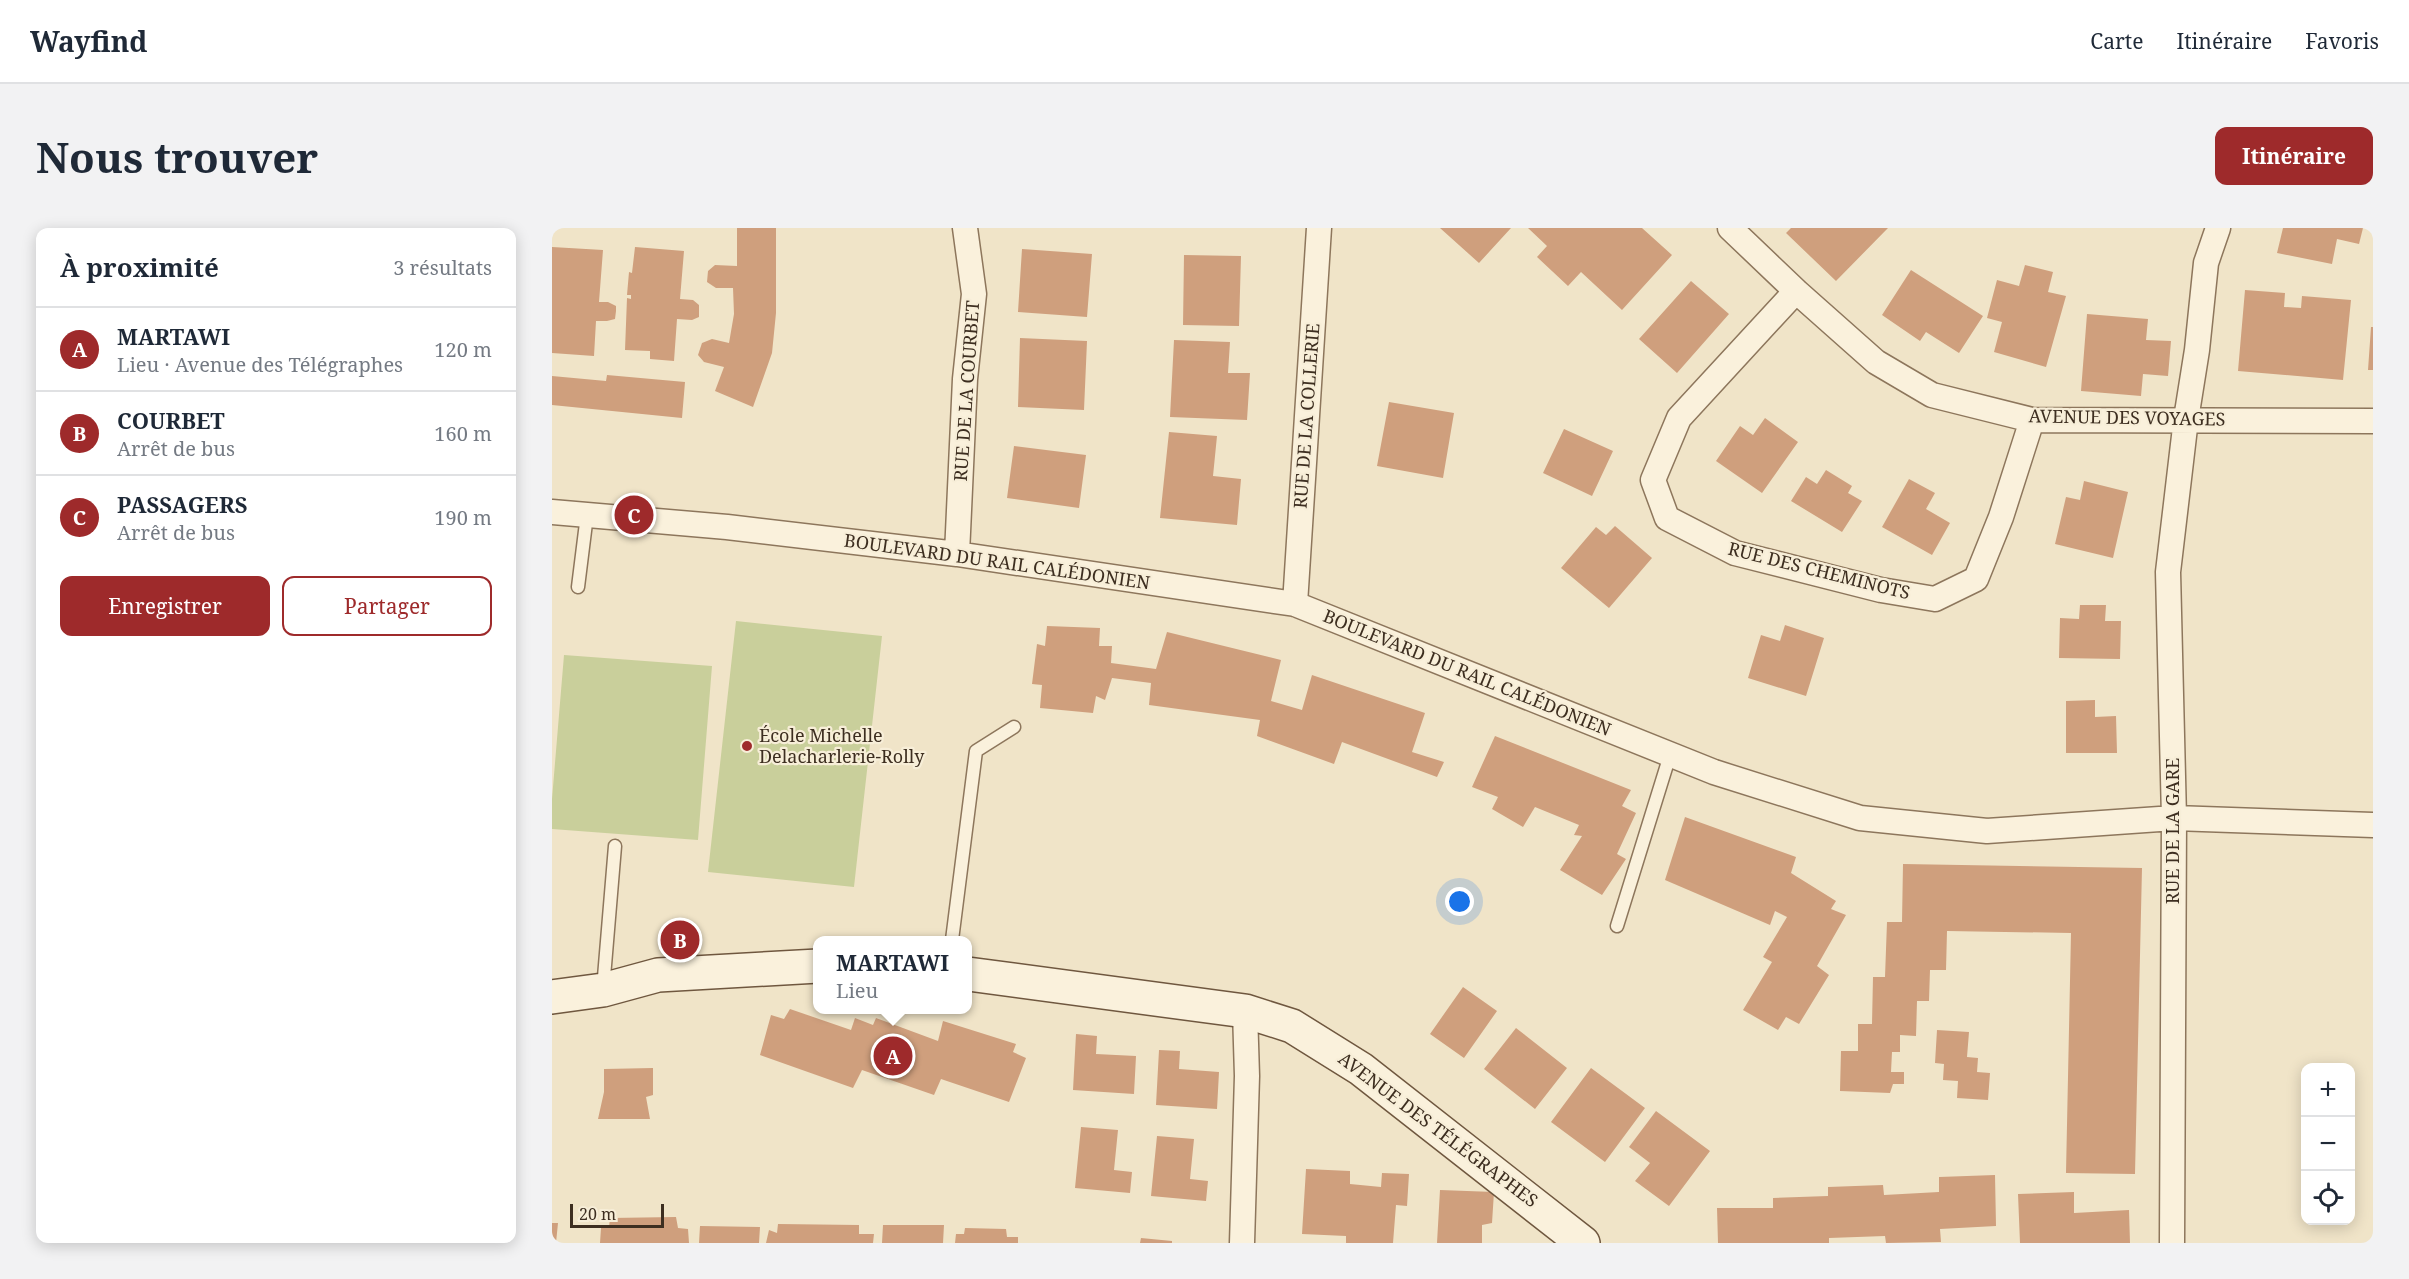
<!DOCTYPE html>
<html lang="fr">
<head>
<meta charset="utf-8">
<style>
	body { margin:0; font-family:"Noto Serif",serif; background:#f2f2f3; color:#1f2937 }
	.controls { position:absolute; right:18px; bottom:18px; display:grid; overflow:hidden; border-radius:12px; box-shadow:0 3px 15px #0003 }
	.controls button { width:54px; height:54px; display:grid; place-items:center; padding:0; border:0; border-bottom:2px solid #e0e1e3; background:#fff; color:#1f2937; font:30px sans-serif }
	.scale { position:absolute; left:18px; bottom:15px; width:94px; box-sizing:border-box; padding-left:6px; border:3px solid #3d2e20; border-top:0; font-size:16px; line-height:21px; white-space:nowrap; color:#3d2e20; -webkit-text-stroke:4px #f7eed8; paint-order:stroke }
	.you { position:absolute; left:908px; top:674px; width:21px; height:21px; margin:-15px; border:4px solid #fff; border-radius:50%; background:#1a73e8; box-shadow:0 0 0 9px #1a73e833 }
	.badge { display:grid; place-items:center; width:39px; height:39px; border-radius:50%; background:#9e2a2b; color:#fff; font-size:20px; font-weight:700 }
	.pin { position:absolute; translate:-50% -50%; border:3px solid #fff; box-shadow:0 2px 6px #0006 }
	.popup { position:absolute; left:261px; top:708px; width:159px; height:78px; box-sizing:border-box; display:grid; place-content:center; border-radius:12px; background:#fff; filter:drop-shadow(0 2px 4px #0005); font-size:20px; white-space:nowrap; color:#747a83 }
	.popup b { font-size:22px; color:#1f2937 }
	.popup::after { content:''; position:absolute; left:50%; top:100%; margin-left:-12px; border:12px solid transparent; border-top-color:#fff }
	.list { margin:0; padding:0; list-style:none }
	h2 { display:flex; justify-content:space-between; align-items:center; height:78px; margin:0; padding:0 24px; font-size:26px }
	h2 small { font-size:20px; font-weight:400; color:#747a83 }
	.list li { display:grid; grid-template-columns:39px 1fr auto; gap:18px; align-items:center; box-sizing:border-box; height:84px; padding:0 24px; border-top:2px solid #e0e1e3 }
	.list b { display:block; font-size:22px; white-space:nowrap }
	.list p { margin:0; font-size:20px; white-space:nowrap; color:#747a83 }
	.list em { font-size:20px; font-style:normal; color:#747a83 }
	.actions { display:flex; gap:12px; padding:18px 24px }
	.actions a { flex:1; padding:14px 0; border:2px solid #9e2a2b; border-radius:12px; text-align:center; font-size:21px; color:#9e2a2b }
	.actions .main { background:#9e2a2b; color:#fff }
	.icon { flex:none; width:33px; height:33px; fill:none; stroke:currentColor; stroke-width:2; stroke-linecap:round; stroke-linejoin:round }
	.map { position:relative; flex:none; width:1821px; height:1015px; overflow:hidden; border-radius:12px }
	header { display:flex; align-items:center; gap:36px; box-sizing:border-box; height:84px; padding:0 30px; background:#fff; border-bottom:2px solid #e0e1e3 }
	header strong { font-size:28px }
	nav { display:flex; gap:33px; margin-inline-start:auto; font-size:21px }
	.intro { display:flex; align-items:center; justify-content:space-between; box-sizing:border-box; height:144px; padding:0 36px }
	h1 { margin:0; font-size:42px }
	.button { padding:15px 27px; border-radius:12px; background:#9e2a2b; color:#fff; font-size:21px; font-weight:700 }
	main { display:flex; gap:36px; padding:0 36px }
	aside { flex:1; background:#fff; border-radius:12px; box-shadow:0 3px 15px #0003 }
	.map>svg:first-child { display:block }
	.green { fill:#c9cf9b }
	.building { fill:#cf9f7d }
	.lines { fill:none; stroke-linecap:round; stroke-linejoin:round }
	.lane-casing { stroke:#8d765c; stroke-width:15 }
	.street-casing { stroke:#8d765c; stroke-width:27 }
	.secondary-casing { stroke:#6f573f; stroke-width:36 }
	.lane { stroke:#faf1dc; stroke-width:12 }
	.street { stroke:#faf1dc; stroke-width:24 }
	.secondary { stroke:#faf1dc; stroke-width:33 }
	.poi-dot { fill:#9e2a2b; stroke:#f7eed8; stroke-width:2 }
	.labels { text-anchor:middle; stroke-width:4.5; stroke-linejoin:round; paint-order:stroke }
	.street-label { font-size:18px; fill:#3d2e20; stroke:#f7eed8 }
	.poi-label { font-size:18px; fill:#3d2e20; stroke:#f7eed8; text-anchor:start }
</style>
</head>
<body>
<header>
<strong>Wayfind</strong>
<nav><a>Carte</a><a>Itinéraire</a><a>Favoris</a></nav>
</header>
<div class="intro"><h1>Nous trouver</h1><a class="button">Itinéraire</a></div>
<main>
<aside>
<h2>À proximité<small>3 résultats</small></h2>
<ul class="list">
<li><span class="badge">A</span><div><b>MARTAWI</b><p>Lieu · Avenue des Télégraphes</p></div><em>120 m</em></li>
<li><span class="badge">B</span><div><b>COURBET</b><p>Arrêt de bus</p></div><em>160 m</em></li>
<li><span class="badge">C</span><div><b>PASSAGERS</b><p>Arrêt de bus</p></div><em>190 m</em></li>
</ul>
<div class="actions"><a class="main">Enregistrer</a><a>Partager</a></div>
</aside>
<div class="map">
<svg width="1821" height="1015" viewBox="0 0 1821 1015">
	<rect width="100%" height="100%" fill="#f0e4c8"/>
	<!-- green -->
	<path class="green" d="M184,393L330,408L302,659L156,644Z
		M12,427L160,438L146,612L0,601V571Z"/>
	<!-- building -->
	<path class="building" d="M185,0H224V85L220,125L201,179L163,163L172,139L152,134L146,127L150,115L160,111L177,115L182,86L181,60H164L155,54L156,43L163,37L185,38Z
		M888,0H959L927,35Z
		M976,0H1090L1120,27L1070,82L1029,44L1016,58L985,29L995,18Z
		M1239,0H1336L1284,53L1234,5Z
		M1731,0H1811L1807,16L1785,11L1780,36L1725,25Z
		M0,19L51,22L47,74H56L64,78V83L63,91L55,93H44L42,128L0,125Z
		M83,19L132,23L128,71L141,72L147,77V89L140,92L125,91L122,133L98,131V123L73,122L75,70L79,71V67H75L77,44L80,45Z
		M470,21L540,26L535,89L466,84Z
		M632,27L689,28L687,98L631,97Z
		M1473,37L1501,44L1496,64L1514,68L1494,139L1442,124L1450,94L1435,90L1445,52L1467,58Z
		M1359,42L1431,88L1407,125L1374,104L1368,113L1330,87Z
		M1139,53L1177,86L1125,145L1087,111Z
		M1693,62L1733,65L1732,79L1749,80L1750,68L1799,72L1791,152L1686,143Z
		M1535,86L1596,91L1594,112L1619,113L1616,148L1591,146L1589,168L1529,163Z
		M1819,99H1821V142H1816Z
		M468,110L535,113L532,182L466,179Z
		M622,112L678,114L676,145H698L695,192L618,189Z
		M55,147L133,154L130,190L0,177V148L54,153Z
		M837,174L902,185L891,250L825,238Z
		M1213,190L1246,214L1210,265L1164,233L1188,198L1201,207Z
		M1012,201L1061,223L1040,268L991,245Z
		M617,204L665,208L661,248L689,251L685,297L608,290Z
		M462,218L534,227L527,280L455,270Z
		M1274,242L1300,258L1296,265L1310,273L1290,304L1239,273L1254,249L1265,256Z
		M1357,251L1383,265L1374,281L1398,295L1380,327L1330,299Z
		M1532,253L1576,264L1561,330L1503,316L1514,269L1528,272Z
		M1063,298L1100,330L1057,380L1009,340L1044,299L1054,307Z
		M1528,377H1554L1553,393H1569L1568,431L1507,430L1508,390L1527,391Z
		M1233,397L1272,410L1254,468L1196,450L1209,407L1228,413Z
		M495,398L548,400L547,418H560L559,435L604,441L615,404L729,432L719,473L750,482L760,447L873,485L860,524L892,534L885,549L790,514L782,536L705,508L708,492L597,477L599,455L560,450L553,472L544,468L541,485L488,480L490,457L480,456L485,416L493,418Z
		M1543,472V489L1564,488L1565,525H1514V473Z
		M943,508L1079,562L1070,578L1084,585L1065,626L1074,631L1050,667L1008,642L1030,608L1022,607L1027,597L983,579L971,599L940,581L946,569L920,559Z
		M1133,589L1244,629L1239,645L1284,673L1279,681L1294,687L1265,738L1277,747L1247,796L1234,789L1226,802L1191,782L1220,734L1211,729L1235,689L1223,683L1218,697L1113,652Z
		M1351,636L1590,640L1583,946L1514,945L1519,705L1395,703L1394,742H1378L1377,773H1365L1364,808L1348,807V824H1340L1339,844H1352V856H1341L1338,865L1288,863L1289,823H1306V796H1320L1321,749H1333L1335,694H1350Z
		M911,759L945,783L912,830L878,806Z
		M238,781L299,802L303,790L321,797L324,790L386,813L391,793L464,816L461,824L474,830L457,874L389,851L382,867L310,842L301,860L208,827L219,787L232,791Z
		M964,800L1015,840L983,881L932,841Z
		M1385,802L1417,804L1415,829L1426,830L1425,844L1438,845L1436,872L1405,870L1406,853L1391,852L1392,836L1383,835Z
		M524,806L545,808L544,826L584,828L582,866L521,862Z
		M607,822L628,823L627,841L667,844L665,881L604,877Z
		M101,840V867L94,869L98,891H46L52,864V841Z
		M1039,840L1093,880L1053,934L999,894Z
		M1104,883L1158,923L1117,978L1083,953L1098,935L1077,919Z
		M529,899L566,902L562,942L580,944L578,965L523,960Z
		M605,908L642,911L638,951L656,953L654,973L599,968Z
		M754,941L798,943V956L829,959L830,945L857,946L855,978L844,977L841,1015H794V1008L750,1006Z
		M1443,947L1444,998L1388,1001L1389,1014L1334,1015L1333,1008L1277,1010V1015H1166L1165,980H1221V970L1276,968V959L1331,957L1332,967L1387,964V949Z
		M888,962L942,964L940,995L930,997V1015H885Z
		M1522,964V985L1577,982L1578,1015H1468L1466,966Z
		M124,989L126,1000L136,1001L137,1015H48L49,1000L57,999L58,990Z
		M0,995H6L4,1015H0Z
		M226,996L307,997V1006H322L321,1015H214L217,1002L225,1005Z
		M331,997H392L391,1015H330Z
		M148,998L208,999L207,1015H147Z
		M413,1000L454,1001L455,1009H466V1015H403L404,1006H412Z
		M589,1010L620,1013V1015H588Z"/>
	<g class="lines">
		<defs>
			<path id="lane" d="M26,359L35,287
				M1065,698L1118,527
				M400,712L424,523L462,499
				M51,761L63,618"/>
			<path id="street" d="M1178,0L1244,63L1324,134L1380,167L1480,192L1821,193
				M1244,63L1127,190L1101,252L1115,290L1183,325L1329,362L1383,371L1424,351L1449,289L1480,192
				M0,284L175,299L405,326L743,376L1162,544L1308,590L1435,603L1622,590L1821,597
				M405,326L413,151L422,66L413,0
				M743,376L767,0
				M690,1015L695,848L693,783
				M1620,1015L1622,590L1616,344L1634,191L1645,122L1654,35L1666,0"/>
			<path id="secondary" d="M416,746L693,783L740,798L809,841L1031,1015
				M0,769L51,762L106,747L266,738"/>
		</defs>
		<!-- lane casing -->
		<use href="#lane" class="lane-casing"/>
		<!-- street casing -->
		<use href="#street" class="street-casing"/>
		<!-- secondary casing -->
		<use href="#secondary" class="secondary-casing"/>
		<!-- lane -->
		<use href="#lane" class="lane"/>
		<!-- street -->
		<use href="#street" class="street"/>
		<!-- secondary -->
		<use href="#secondary" class="secondary"/>
	</g>
	<!-- markers -->
	<circle class="poi-dot" cx="195" cy="518" r="6"/>
	<g class="labels">
		<!-- street labels -->
		<g class="street-label">
			<text transform="translate(415 163) rotate(-86)" y="6">RUE DE LA COURBET</text>
			<text transform="translate(755 188) rotate(-86)" y="6">RUE DE LA COLLERIE</text>
			<text transform="translate(1575 190) rotate(1)" y="6">AVENUE DES VOYAGES</text>
			<text transform="translate(445 334) rotate(8)" y="6">BOULEVARD DU RAIL CALÉDONIEN</text>
			<text transform="translate(1267 343) rotate(14)" y="6">RUE DES CHEMINOTS</text>
			<text transform="translate(915 445) rotate(22)" y="6">BOULEVARD DU RAIL CALÉDONIEN</text>
			<text transform="translate(1621 603) rotate(-90)" y="6">RUE DE LA GARE</text>
			<text transform="translate(886 902) rotate(37)" y="6">AVENUE DES TÉLÉGRAPHES</text>
		</g>
		<!-- poi labels -->
		<g class="poi-label">
			<text x="207" y="514">École Michelle<tspan x="207" dy="21">Delacharlerie-Rolly</tspan></text>
		</g>
	</g>
</svg>
<div class="controls">
<button>+</button>
<button>−</button>
<button><svg class="icon" aria-label="locate" viewBox="0 0 24 24"><circle cx="12" cy="12" r="6"/><path d="M12 2v4M12 18v4M2 12h4M18 12h4"/></svg></button>
</div>
<div class="scale">20 m</div>
<div class="you"></div>
<div class="pin badge" style="left:341px;top:828px">A</div>
<div class="popup"><b>MARTAWI</b>Lieu</div>
<div class="pin badge" style="left:128px;top:712px">B</div>
<div class="pin badge" style="left:82px;top:287px">C</div>
</div>
</main>
</body>
</html>
